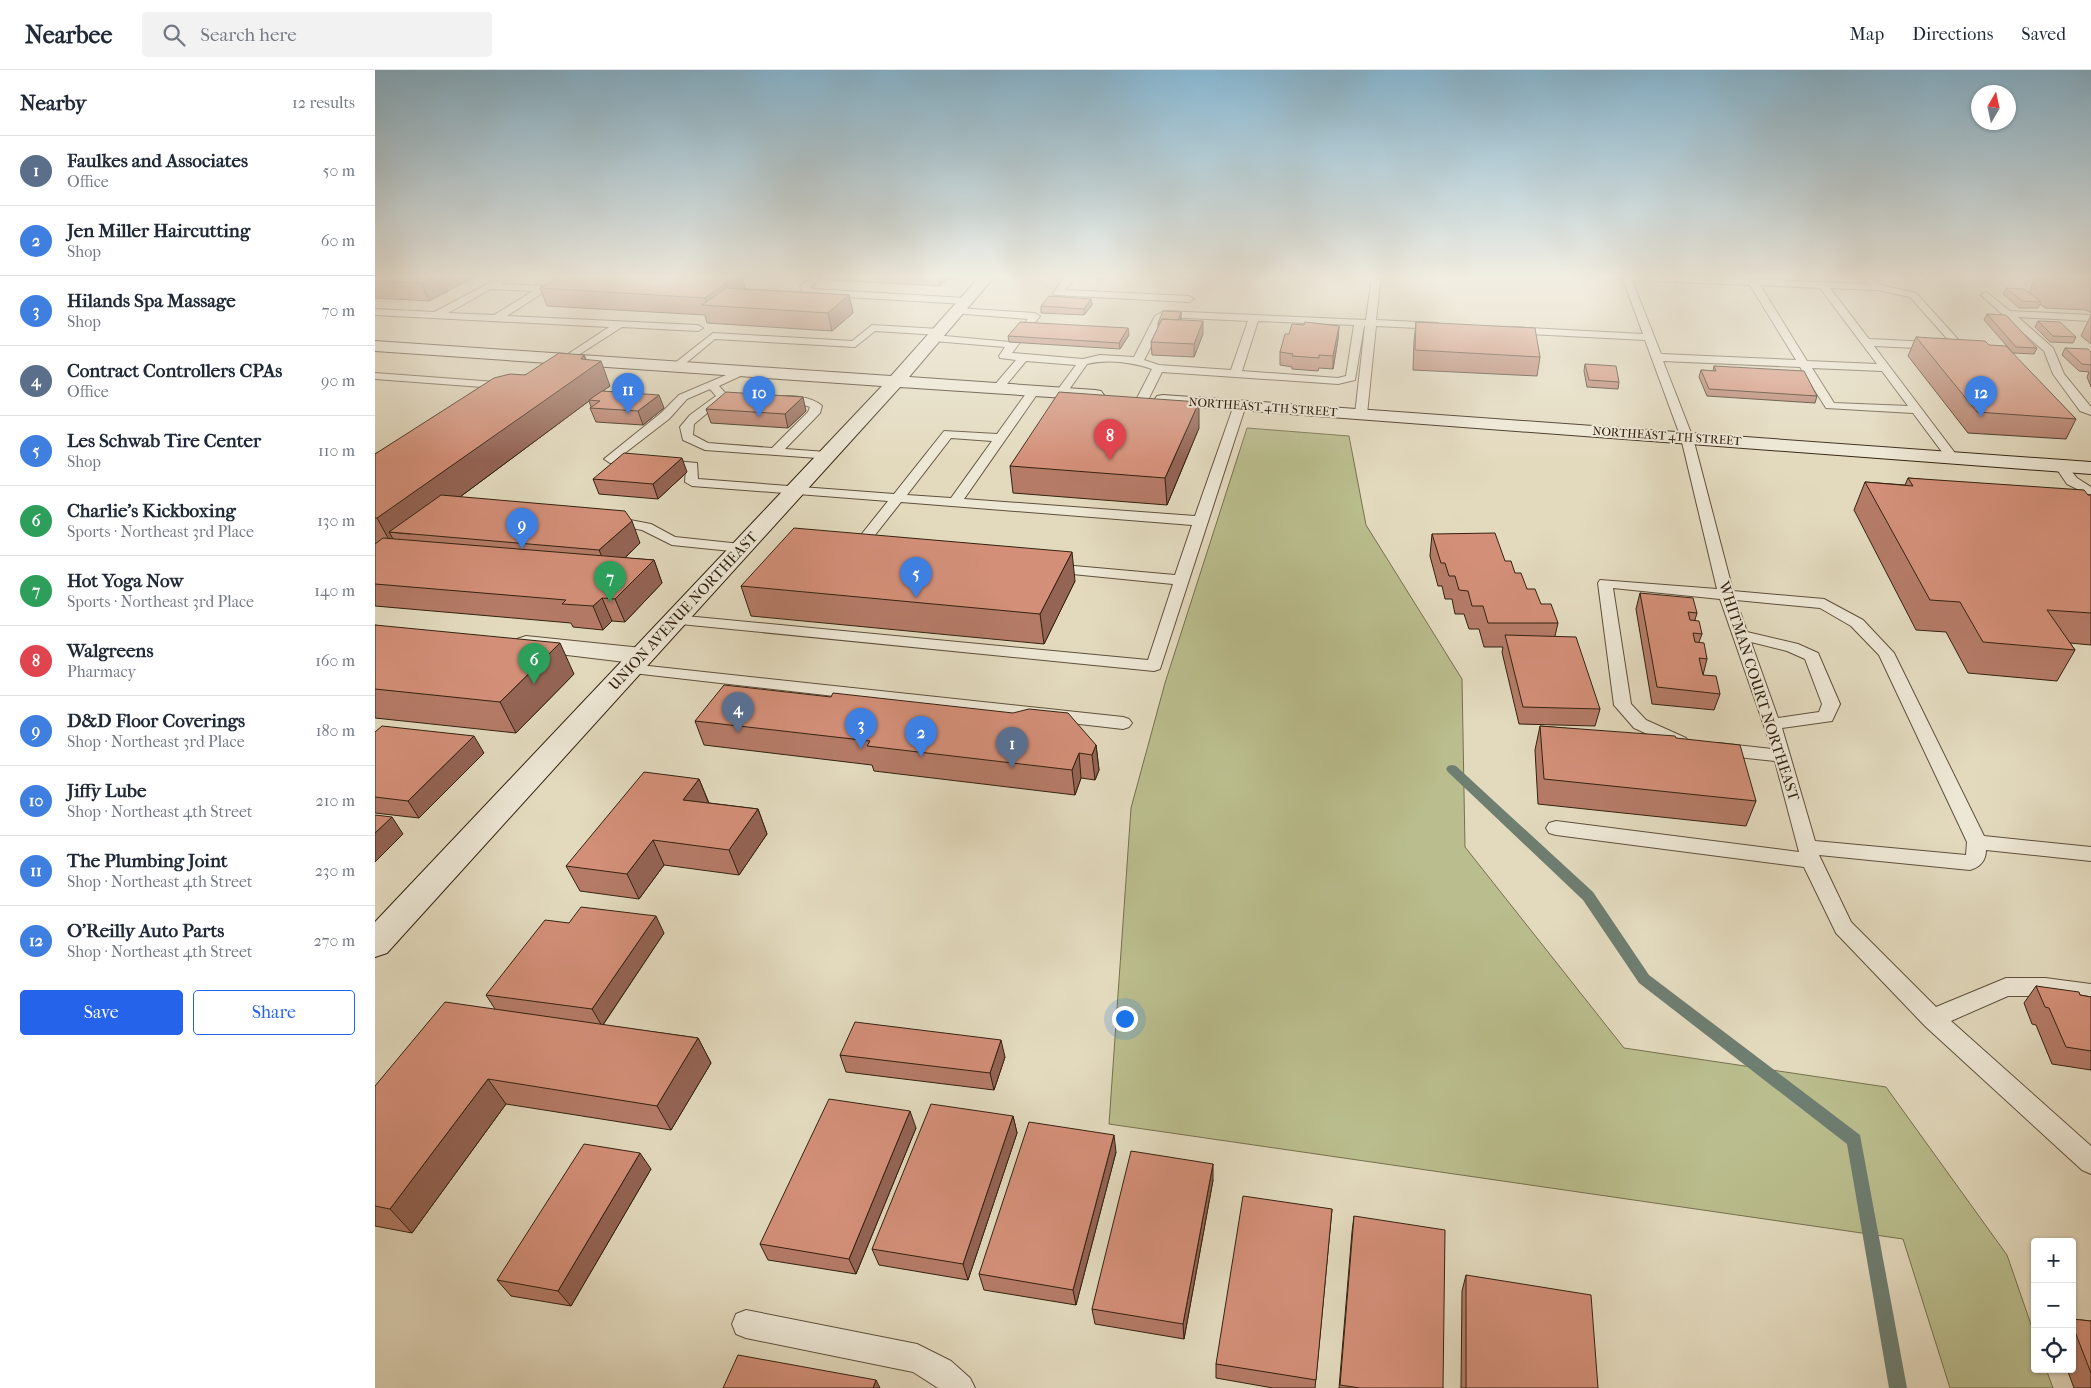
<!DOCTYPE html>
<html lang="en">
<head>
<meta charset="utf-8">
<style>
	body { margin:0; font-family:"IM FELL French Canon",serif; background:#f2f2f3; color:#1f2937 }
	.controls { position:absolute; right:15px; bottom:15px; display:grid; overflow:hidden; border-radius:5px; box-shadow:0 1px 4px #0004 }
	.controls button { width:45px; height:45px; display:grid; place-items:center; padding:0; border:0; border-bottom:1px solid #e0e1e3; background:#fff; color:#1f2937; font:25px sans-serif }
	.compass { position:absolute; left:1596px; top:15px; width:45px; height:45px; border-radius:50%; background:#fff; box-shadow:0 1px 4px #0004; rotate:9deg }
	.you { position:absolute; left:749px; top:948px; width:18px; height:18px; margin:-12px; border:4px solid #fff; border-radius:50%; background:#1a73e8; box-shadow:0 0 0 8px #1a73e833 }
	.badge { display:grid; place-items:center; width:32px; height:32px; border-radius:50%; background:#2563eb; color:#fff; font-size:16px; font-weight:700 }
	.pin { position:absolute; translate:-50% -41px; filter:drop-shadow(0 1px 2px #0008) }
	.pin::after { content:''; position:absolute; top:26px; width:18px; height:15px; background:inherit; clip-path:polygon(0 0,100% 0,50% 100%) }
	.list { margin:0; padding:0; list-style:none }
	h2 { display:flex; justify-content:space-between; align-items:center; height:65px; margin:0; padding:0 20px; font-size:21px }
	h2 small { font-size:16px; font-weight:400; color:#747a83 }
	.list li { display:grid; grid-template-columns:32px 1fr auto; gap:15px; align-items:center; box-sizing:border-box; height:70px; padding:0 20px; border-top:1px solid #e0e1e3 }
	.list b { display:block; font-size:19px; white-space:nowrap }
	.list p { margin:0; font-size:16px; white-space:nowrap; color:#747a83 }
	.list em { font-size:16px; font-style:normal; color:#747a83 }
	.actions { display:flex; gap:10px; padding:15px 20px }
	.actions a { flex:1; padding:11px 0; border:1px solid #2563eb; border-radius:5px; text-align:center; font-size:18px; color:#2563eb }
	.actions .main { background:#2563eb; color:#fff }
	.icon { flex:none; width:28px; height:28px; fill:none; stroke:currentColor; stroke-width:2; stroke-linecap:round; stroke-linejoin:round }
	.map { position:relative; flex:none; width:1716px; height:1318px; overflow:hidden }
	header { display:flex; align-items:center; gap:30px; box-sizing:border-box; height:70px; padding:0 25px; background:#fff; border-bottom:1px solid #e0e1e3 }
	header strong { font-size:24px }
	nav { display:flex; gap:28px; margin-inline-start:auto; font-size:18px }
	.search { width:350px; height:45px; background:#f2f2f3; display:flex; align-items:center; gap:12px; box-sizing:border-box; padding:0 18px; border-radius:5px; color:#747a83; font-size:19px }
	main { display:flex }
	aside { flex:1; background:#fff }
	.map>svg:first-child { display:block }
	.green { fill:#babd8d; stroke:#76704e }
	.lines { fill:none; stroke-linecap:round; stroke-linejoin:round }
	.stream { fill:#6e7e71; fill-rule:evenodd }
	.lane-casing { stroke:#5f503c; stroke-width:2 }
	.street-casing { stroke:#5f503c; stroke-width:2 }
	.secondary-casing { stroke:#332210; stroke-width:2 }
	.lane { fill:#ede7d5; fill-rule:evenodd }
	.street { fill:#ede7d5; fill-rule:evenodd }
	.secondary { fill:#ede7d5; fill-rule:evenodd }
	.wall { fill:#b57b67; stroke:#332210 }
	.shaded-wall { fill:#946454; stroke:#332210 }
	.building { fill:#d38f78; stroke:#332210 }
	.labels { text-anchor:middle; stroke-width:4; stroke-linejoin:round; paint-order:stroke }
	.far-street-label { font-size:12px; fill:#332210; stroke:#ede7d5 }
	.street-label { font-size:15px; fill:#332210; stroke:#ede7d5 }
</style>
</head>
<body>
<header>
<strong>Nearbee</strong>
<div class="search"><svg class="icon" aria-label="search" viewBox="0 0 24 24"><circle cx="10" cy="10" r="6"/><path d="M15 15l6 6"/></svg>Search here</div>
<nav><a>Map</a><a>Directions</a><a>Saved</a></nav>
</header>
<main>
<aside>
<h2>Nearby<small>12 results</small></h2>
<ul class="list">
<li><span class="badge" style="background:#5c6f8a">1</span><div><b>Faulkes and Associates</b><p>Office</p></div><em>50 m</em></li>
<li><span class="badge" style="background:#3f7fe0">2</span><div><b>Jen Miller Haircutting</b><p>Shop</p></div><em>60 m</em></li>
<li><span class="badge" style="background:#3f7fe0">3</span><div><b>Hilands Spa Massage</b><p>Shop</p></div><em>70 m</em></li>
<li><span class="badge" style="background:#5c6f8a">4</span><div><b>Contract Controllers CPAs</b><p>Office</p></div><em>90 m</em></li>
<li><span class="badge" style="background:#3f7fe0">5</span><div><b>Les Schwab Tire Center</b><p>Shop</p></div><em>110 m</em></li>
<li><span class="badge" style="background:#2e9e5b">6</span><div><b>Charlie's Kickboxing</b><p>Sports · Northeast 3rd Place</p></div><em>130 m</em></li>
<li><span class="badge" style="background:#2e9e5b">7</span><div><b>Hot Yoga Now</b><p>Sports · Northeast 3rd Place</p></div><em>140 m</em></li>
<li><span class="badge" style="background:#e0444e">8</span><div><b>Walgreens</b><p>Pharmacy</p></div><em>160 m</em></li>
<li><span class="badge" style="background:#3f7fe0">9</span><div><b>D&amp;D Floor Coverings</b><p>Shop · Northeast 3rd Place</p></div><em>180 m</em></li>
<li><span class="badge" style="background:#3f7fe0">10</span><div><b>Jiffy Lube</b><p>Shop · Northeast 4th Street</p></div><em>210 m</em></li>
<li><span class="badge" style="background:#3f7fe0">11</span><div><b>The Plumbing Joint</b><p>Shop · Northeast 4th Street</p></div><em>230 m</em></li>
<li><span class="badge" style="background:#3f7fe0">12</span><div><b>O'Reilly Auto Parts</b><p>Shop · Northeast 4th Street</p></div><em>270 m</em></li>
</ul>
<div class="actions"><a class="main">Save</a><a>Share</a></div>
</aside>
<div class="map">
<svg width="1716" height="1318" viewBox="0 0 1716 1318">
	<rect width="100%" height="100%" fill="#e3dabe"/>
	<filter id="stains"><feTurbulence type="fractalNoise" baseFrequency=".004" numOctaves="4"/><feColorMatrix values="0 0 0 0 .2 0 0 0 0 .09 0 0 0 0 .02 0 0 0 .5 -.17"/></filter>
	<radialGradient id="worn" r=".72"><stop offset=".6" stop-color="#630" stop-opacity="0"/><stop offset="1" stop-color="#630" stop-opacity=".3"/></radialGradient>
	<!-- green -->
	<path class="green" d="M872,358L974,366L991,455L1087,609L1090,777L1249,978L1511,1017L1632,1185L1660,1266V1299H1671L1678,1318H1575L1528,1169L734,1054L756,738L790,613Z"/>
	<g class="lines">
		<!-- stream -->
		<path class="stream" d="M1077,695L1081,696L1218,822L1274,905L1485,1065L1532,1318H1514L1472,1074L1264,913L1208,830L1073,702L1071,699L1073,696Z"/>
		<defs>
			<path id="lane" d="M439,206H449L435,218L439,219L590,228L595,231L590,234L438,225L428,222L425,217Z
				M691,206H701L690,220L814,226L819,229L814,232L680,225L678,223Z
				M997,206H1006L1001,250L1063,253L1068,256L1063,259L1001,256L992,344L986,348L980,344L990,256H989L980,310L963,314L787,302L774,328L768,331L762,328L777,299C756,292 733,289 712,294L691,324L687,325L681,322L701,295L651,291L627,320L623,321L617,318L641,290L625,288L624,286L630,277L559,271L554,268L559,265L635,272L653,249L578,243V239L582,238L660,243L665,246L637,283L708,289L725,285L759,287L780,246L789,241L991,250ZM791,247L873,251L856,300L784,295L769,290ZM883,251L979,255L971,306L963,308L867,301Z
				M1229,206H1292L1494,214L1487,206H1497L1505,215L1541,223L1590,277L1585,280L1499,276L1583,387L1577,391L1573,390L1538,343L1451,338L1425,297L1288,291L1318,368L1358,521L1449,529L1488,550L1519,583L1609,766L1716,777V791L1611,780C1611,791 1605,797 1595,800L1444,785L1476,852L1561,937L1631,908H1670L1716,914V932L1670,926H1633L1576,951L1716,1076V1104L1707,1100L1550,956L1461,863L1429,797L1181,765L1174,763L1171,758L1174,753L1181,751L1424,782L1400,691L1343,685L1337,683L1334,679L1337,675L1343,673L1397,679L1345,529L1238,518L1256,634L1271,650L1311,668L1314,672L1311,676H1299L1259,658L1239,635L1223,513L1225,510L1342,519L1306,368L1270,270L1137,263L1132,260L1137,257L1268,264L1248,209H1233ZM1257,210L1375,215L1421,290L1286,284ZM1385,215L1445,218L1502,294L1432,291ZM1455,218L1502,220L1535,227L1576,273L1494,269ZM1437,298L1507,301L1533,336L1459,333ZM1361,530L1445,538L1476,556L1504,585L1592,772L1591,785L1440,771L1407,658L1457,651L1465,634L1443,583L1423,574L1372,562ZM1376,572L1412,581L1430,589L1447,634L1444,642L1403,648Z
				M124,208L129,211L126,214L169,216L174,219L132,246L323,255L328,258L323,261L247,257L194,291L190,290V286L234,257L0,245V239L59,242ZM116,219L158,221L119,245L73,243Z
				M1611,222L1635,241L1716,245V251L1643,247L1678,278L1689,304L1716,337V345L1705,341L1678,304L1669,281L1608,227L1606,225Z
				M497,255L564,259L569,262L564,265L500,261L480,277L340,269L305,298H297L296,296L338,263L477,271Z
				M370,297L375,300L374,302L344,316L353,326L319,354L318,365L333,373L397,378L433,342L435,337C424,332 407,338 399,330C408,322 439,327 447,336L445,343L410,379L452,382L458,386L456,389L330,380L308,370L305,357L315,345L341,326L335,319L312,329L294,349L246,386L322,393L323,409L519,424L569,361L622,364L655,318L659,317L665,320L589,429L820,446L859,335L865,332L869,333L871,335L785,599L779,601L295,553L292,550L295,547L300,545L773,590L798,514L677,502L670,498L677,494L800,505L817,455L526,432L489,479L491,481L489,484L484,485L474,480L513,431L317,416L310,412L311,399L235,393L229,389L286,343L304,325ZM576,368L617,371L576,428L532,425Z
				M0,303L134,313L140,316L134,319L0,309Z
				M1685,391L1689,392L1702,408L1716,417V426L1692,414L1679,395Z
				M234,446L276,454L300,467L366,474L373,478L366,482L297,475L267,460L229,453L227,450L229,447Z
				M255,594L748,647L754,649L757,653L754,657L748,659L249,602L247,599L249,596Z
				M371,1240L542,1274L576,1291L595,1308L600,1318H563L538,1302L371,1268L361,1264L357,1254L361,1244Z"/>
			<path id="street" d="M151,566L267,578L276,581L280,586L276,591L267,594L142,579L138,574L142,569Z"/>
			<path id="secondary" d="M605,206H620L534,307L720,320L726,321L729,325L726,329L720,330L525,317L12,883L0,887V852L507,316L0,281V271L516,306Z
				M788,325L1716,392V404L782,334L779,330L782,326Z"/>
		</defs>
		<!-- lane casing -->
		<use href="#lane" class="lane-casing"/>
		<!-- street casing -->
		<use href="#street" class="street-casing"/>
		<!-- secondary casing -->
		<use href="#secondary" class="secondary-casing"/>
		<!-- lane -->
		<use href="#lane" class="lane"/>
		<!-- street -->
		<use href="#street" class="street"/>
		<!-- secondary -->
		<use href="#secondary" class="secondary"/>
	</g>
	<!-- wall -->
	<path class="wall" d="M0,206H101L54,231L0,228Z
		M187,206H367L370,219L474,225L478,243L457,261L332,253L330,245L172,236L165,218Z
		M454,206H586L582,210L572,209L565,216L455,210Z
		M1661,206H1716V243L1711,240L1670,238L1665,234L1663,238H1644L1628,224L1631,218L1654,222Z
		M716,229L717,235L709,245L666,243V236Z
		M806,242V250L828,264L819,287L777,285L776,272L783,258V253Z
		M1612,244L1662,278L1659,284L1638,283L1609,250Z
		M1716,245V274L1706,266Z
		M1663,251L1701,267L1698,273L1675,272L1660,257Z
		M1041,252L1165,287L1162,306L1038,300L1039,271Z
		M964,256L963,269L958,299L944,298L943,301L917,299V297L905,295V282L914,264Z
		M754,265L745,279L634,272L633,266Z
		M1541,267L1614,275L1701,349L1691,369L1593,363L1533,286Z
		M1690,278L1716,282V317L1712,307L1714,302L1704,301L1687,285Z
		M209,285L211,289L235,316L228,321L289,338L268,355L221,352L215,338L216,337L214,331L85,427L265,473L250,488L279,490L287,513L250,552L237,551L228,560L198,557L196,553L0,536V384L150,305Z
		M1210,294L1244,312L1243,319L1212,317L1209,301Z
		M1339,296L1442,326L1440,333L1332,326L1324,307L1326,300L1338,301Z
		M331,339L431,341L413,358L336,353Z
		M824,358L792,435L638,423L635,396Z
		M312,402L283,429L224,424L218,409Z
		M1533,408L1716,425V575L1695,573L1700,580L1682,611L1593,603L1571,562L1541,560L1479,440L1490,412L1530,415Z
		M1057,464L1130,491L1140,503L1152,519L1183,553L1180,566L1225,639L1220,656L1144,654L1127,582L1128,577H1109L1104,559H1094L1089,544H1080L1077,529H1070L1067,516H1063L1055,486Z
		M700,511L669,574L376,546L366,516Z
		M1265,523L1322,543L1320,550L1327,564L1324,572L1332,589L1328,605L1345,624L1339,640L1277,634L1261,539Z
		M0,555L199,604L141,663L0,648Z
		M320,651L721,675L724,700L720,710L706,708L700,725L499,701L497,695L329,675Z
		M1165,656L1301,668L1381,731L1371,756L1163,734L1160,680Z
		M0,662L109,683L44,748L0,743Z
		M324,709L334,733L383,739L392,764L364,805L289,795L264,829L205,821L191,796Z
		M194,853L289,863L228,955L323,968L336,993L296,1060L131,1034L37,1163L0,1156V1016L120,939L111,925Z
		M1661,916L1705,925L1716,927V1000L1677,994L1661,955L1657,954L1649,933Z
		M465,985L630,987L619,1020L471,1002Z
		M638,1046L642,1063L593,1210L504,1195L497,1179Z
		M541,1058L481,1204L393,1190L385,1174Z
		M741,1082L701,1235L609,1220L604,1204Z
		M276,1099L196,1236L136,1226L122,1210Z
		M838,1110L809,1269L720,1254L717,1239Z
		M957,1139L940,1318H898L841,1308V1294Z
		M979,1146L1068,1318H964L977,1162Z
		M1091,1205L1223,1318H1086L1087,1221Z
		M1697,1249L1716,1251V1318H1699L1692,1299H1697Z"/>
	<!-- shaded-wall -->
	<path class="shaded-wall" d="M61,206H101L54,231L46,213Z
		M361,206H367L370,219L332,236L330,228Z
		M563,206H572V209L565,216Z
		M581,206H586L582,210Z
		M474,225L478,243L457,261L453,243Z
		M716,229L717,235L709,245V239Z
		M806,242V248L802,260L801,254Z
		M828,251V264L819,287V274Z
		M964,256L963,269L958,299V286Z
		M753,258L754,265L745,279L744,273Z
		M209,285L214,299L226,291L235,316L215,330H214V331L35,464L14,462L21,474L18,477L2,448L206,289Z
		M284,325L289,338L268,355L263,341Z
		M428,327L431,341L413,358L410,344Z
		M824,332V358L792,435L790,408Z
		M307,388L312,402L283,429L278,414Z
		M257,451L265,473L234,503L224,480Z
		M697,482L700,511L669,574L665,544Z
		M279,490L287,513L250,552L240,529Z
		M227,528L237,551L228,560L218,536Z
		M185,573L199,604L141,663L125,632Z
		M99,666L109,683L44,748L33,731Z
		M721,675L724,700L720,710L717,685Z
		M704,683L706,708L700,725L697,700Z
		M324,709L334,734L308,730Z
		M383,739L392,764L364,805L354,780Z
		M17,747L28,764L0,792V763Z
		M278,770L289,795L264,829L252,804Z
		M281,846L289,863L227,956L217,939Z
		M323,968L336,993L296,1060L282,1036Z
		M626,970L630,987L619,1020L615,1003Z
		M113,1009L131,1034L37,1163L15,1139Z
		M535,1041L541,1058L481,1204L474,1189Z
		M638,1046L642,1063L593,1210L588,1194Z
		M739,1065L741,1082L701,1235L698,1220Z
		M265,1083L276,1099L196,1236L183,1221Z
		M838,1094V1110L809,1269L808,1254Z
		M501,1310L505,1318H498Z"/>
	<!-- building -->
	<path class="building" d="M0,206H61L46,213L0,211Z
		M187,206H361L330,228L165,218Z
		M1681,206H1716V209L1684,208Z
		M351,218L474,225L453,243L327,235Z
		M1631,218L1649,219L1666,232L1647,231Z
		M674,226L716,229L709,239L666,236Z
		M788,241L806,242L803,250L787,249L785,253H783Z
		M1612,244L1631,245L1662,278L1641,277Z
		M787,249L828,251L819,274L776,272Z
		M1663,251L1685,252L1701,267L1678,266Z
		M645,252L753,258L744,273L633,266Z
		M930,252L964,256L958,286L944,285V288L917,286L918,284L905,282L910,264H914L917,254L929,255Z
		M1041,252L1160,258L1165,287L1040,280Z
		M1541,267L1610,271L1614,275L1631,276L1701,349L1602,342Z
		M1690,278L1713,279L1716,282V295L1707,294Z
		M184,283L209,285L206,289L226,291L2,448H0V384L119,308L135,304L150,305Z
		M1210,294L1241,296L1244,312L1214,310Z
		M1339,296L1429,301L1442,326L1334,319L1326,300L1341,301Z
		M227,321L284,325L263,341L215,338L225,331L214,330Z
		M351,322L428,327L410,344L331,339Z
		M684,322L824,332L790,408L635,396Z
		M249,383L307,388L278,414L218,409Z
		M1533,408L1709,420L1713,425H1716V543L1672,540L1700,580L1608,572L1585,532L1555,530L1490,412L1538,416Z
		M66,425L250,441L257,451L224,480L14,462Z
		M419,458L697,482L665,544L366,516Z
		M1120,463L1130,491H1136L1140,503H1146L1152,519H1160L1166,534H1176L1183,553H1113L1108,536H1097L1093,521L1084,520L1080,506H1074L1070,493H1066L1057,464Z
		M8,468L279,490L240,529L227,528L218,536L187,534L191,530L0,514V474Z
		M1265,523L1318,528L1322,543L1313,542L1315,550L1324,551L1327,564L1318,563L1320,572L1329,573L1332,589L1324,588L1328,605L1341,606L1345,624L1282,617Z
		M0,555L185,573L125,632L0,619Z
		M1130,565L1201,567L1225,639L1148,637Z
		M349,615L456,627L458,623L638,643L654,639L693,643L721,675L717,685L704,683L697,700L492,676L495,671L320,651Z
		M7,656L99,666L33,731L0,727V662Z
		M1165,656L1300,666L1301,668L1365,675L1381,731L1169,709Z
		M269,702L324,709L308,730L383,739L354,780L278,770L252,804L191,796Z
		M0,745L17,747L0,763Z
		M206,837L281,846L217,939L111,925L170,850L194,853Z
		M1661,916L1704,922L1705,925L1716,927V981L1691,977L1674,938L1670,937Z
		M70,932L323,968L282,1036L113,1009L15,1139L0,1136V1016Z
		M480,952L626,970L615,1003L465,985Z
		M454,1029L535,1041L474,1189L385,1174Z
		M556,1034L638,1046L588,1194L497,1179Z
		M654,1052L739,1065L698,1220L604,1204Z
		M209,1074L265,1083L183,1221L122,1210Z
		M756,1081L838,1094L808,1254L717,1239Z
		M868,1126L957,1139L941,1310L841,1294Z
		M979,1146L1070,1160L1068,1318H985L965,1315Z
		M1091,1205L1216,1225L1223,1318H1091Z
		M1697,1249L1716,1251V1303L1697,1254Z
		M363,1285L501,1310L498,1318H348Z"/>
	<!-- sky -->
	<linearGradient id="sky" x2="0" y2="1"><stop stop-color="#87b7d2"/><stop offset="0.53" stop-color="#f2eee2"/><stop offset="1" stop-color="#f2eee2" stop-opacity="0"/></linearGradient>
	<rect width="1716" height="390" fill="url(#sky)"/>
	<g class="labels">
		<!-- far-street labels -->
		<g class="far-street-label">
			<text transform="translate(888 337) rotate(4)" y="4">NORTHEAST 4TH STREET</text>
			<text transform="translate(1292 366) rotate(4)" y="4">NORTHEAST 4TH STREET</text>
		</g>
		<!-- street labels -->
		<g class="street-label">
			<text transform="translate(308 541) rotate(-47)" y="5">UNION AVENUE NORTHEAST</text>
			<text transform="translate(1384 621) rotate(72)" y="5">WHITMAN COURT NORTHEAST</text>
		</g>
	</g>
	<rect width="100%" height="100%" filter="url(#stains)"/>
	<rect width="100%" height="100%" fill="url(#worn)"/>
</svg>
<div class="controls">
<button>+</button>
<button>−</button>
<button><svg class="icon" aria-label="locate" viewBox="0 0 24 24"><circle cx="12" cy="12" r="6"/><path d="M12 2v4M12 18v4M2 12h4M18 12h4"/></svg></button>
</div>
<svg class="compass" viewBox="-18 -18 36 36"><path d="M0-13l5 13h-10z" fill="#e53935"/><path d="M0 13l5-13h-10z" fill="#747a83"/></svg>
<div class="you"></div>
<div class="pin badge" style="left:637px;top:698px;background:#5c6f8a">1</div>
<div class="pin badge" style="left:546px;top:687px;background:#3f7fe0">2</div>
<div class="pin badge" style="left:486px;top:679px;background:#3f7fe0">3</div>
<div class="pin badge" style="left:363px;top:663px;background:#5c6f8a">4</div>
<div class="pin badge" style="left:541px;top:528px;background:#3f7fe0">5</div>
<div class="pin badge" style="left:159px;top:614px;background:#2e9e5b">6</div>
<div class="pin badge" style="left:235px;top:532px;background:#2e9e5b">7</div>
<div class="pin badge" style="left:735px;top:390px;background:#e0444e">8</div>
<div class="pin badge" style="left:147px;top:479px;background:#3f7fe0">9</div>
<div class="pin badge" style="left:384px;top:347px;background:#3f7fe0">10</div>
<div class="pin badge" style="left:253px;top:344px;background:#3f7fe0">11</div>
<div class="pin badge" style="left:1606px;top:347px;background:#3f7fe0">12</div>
</div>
</main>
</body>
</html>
